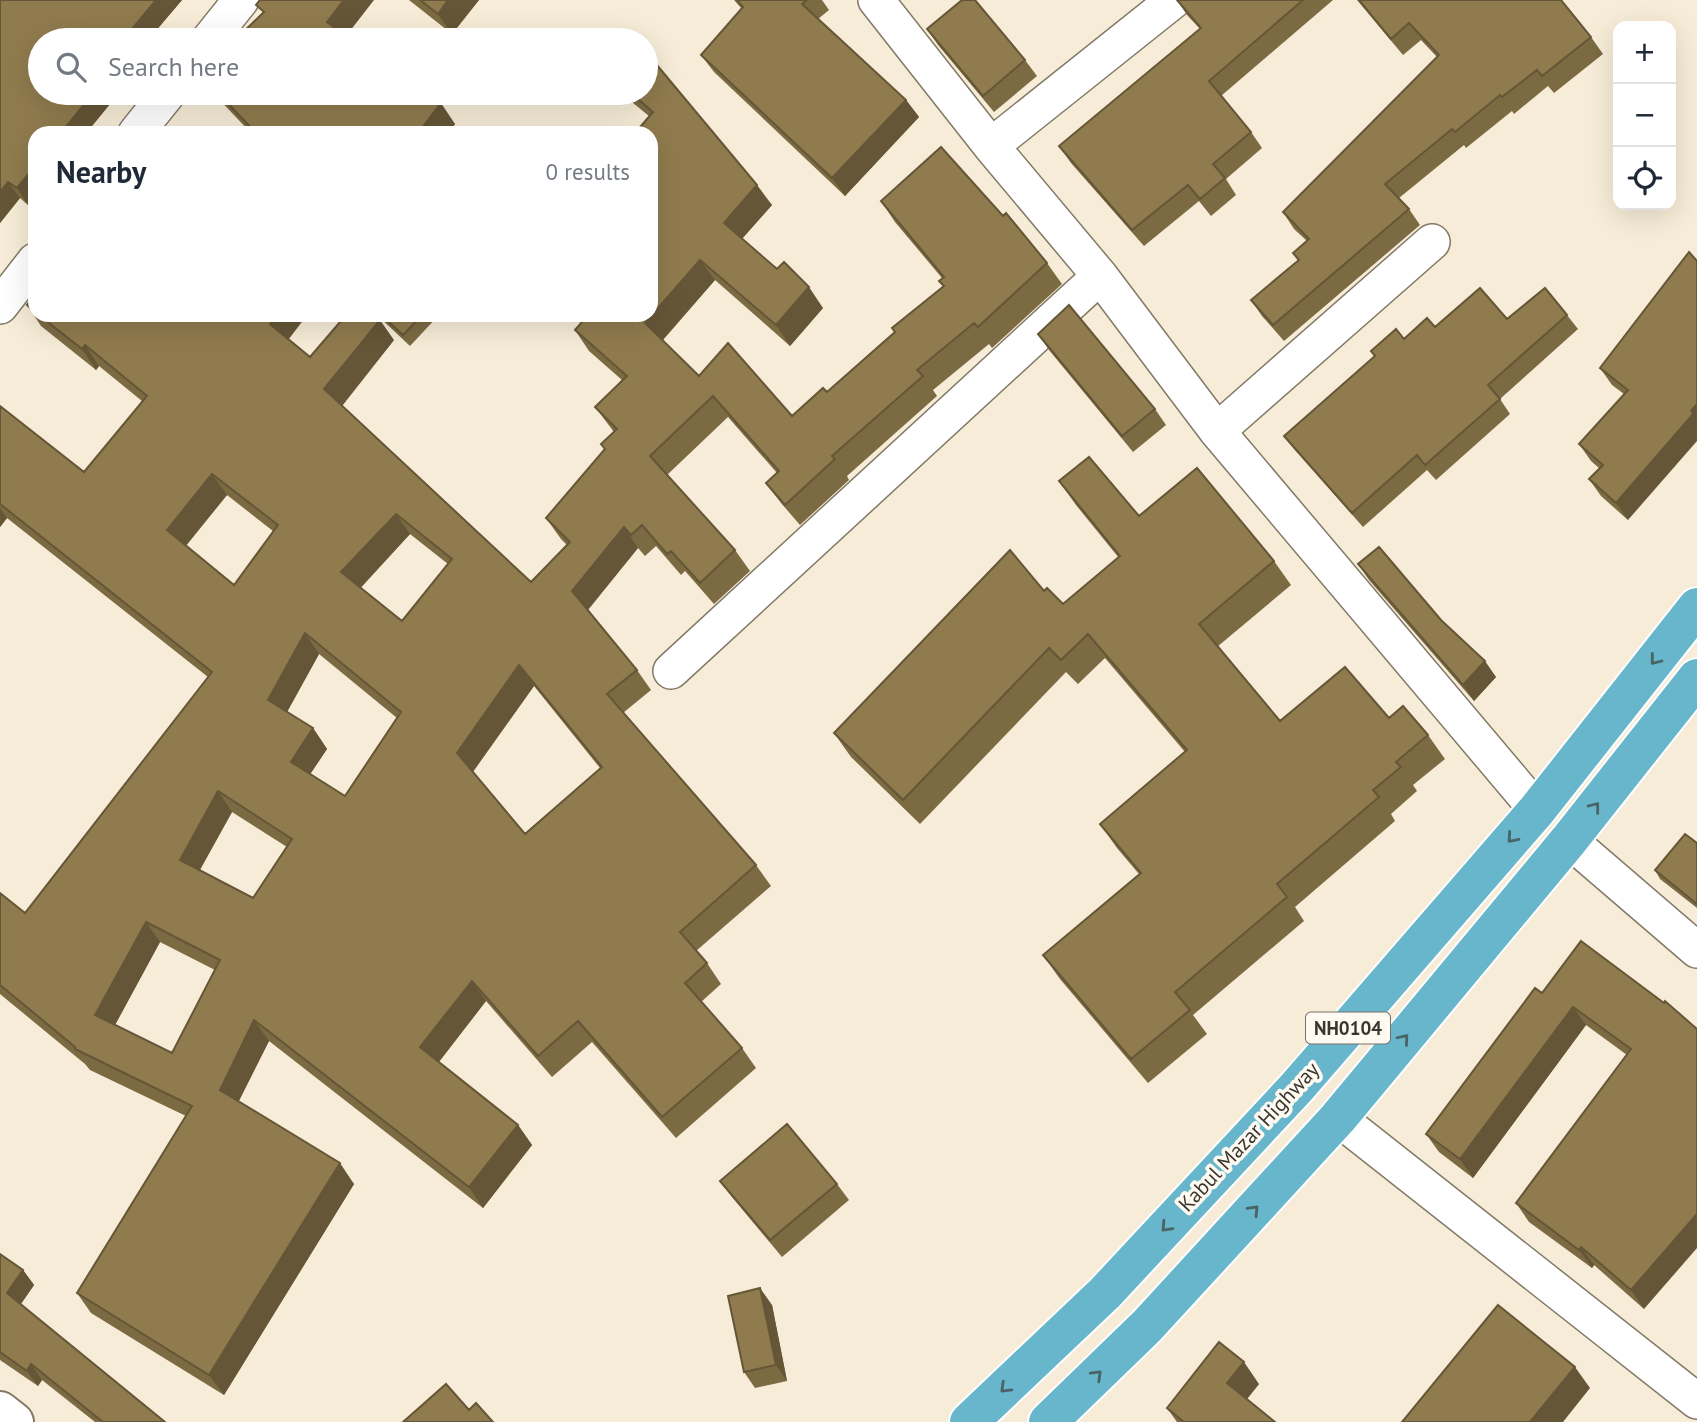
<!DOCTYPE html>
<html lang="en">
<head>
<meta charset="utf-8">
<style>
	body { margin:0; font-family:"PT Sans",sans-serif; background:#f6f6f7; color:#1f2937 }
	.controls { position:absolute; right:21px; top:21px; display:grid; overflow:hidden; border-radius:14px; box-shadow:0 7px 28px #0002 }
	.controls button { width:63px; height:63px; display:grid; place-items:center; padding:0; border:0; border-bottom:2px solid #e0e1e3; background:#fff; color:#1f2937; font:35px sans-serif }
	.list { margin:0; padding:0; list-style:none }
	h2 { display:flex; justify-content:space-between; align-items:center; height:91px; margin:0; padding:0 28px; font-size:30px }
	h2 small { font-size:23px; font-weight:400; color:#747a83 }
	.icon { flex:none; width:38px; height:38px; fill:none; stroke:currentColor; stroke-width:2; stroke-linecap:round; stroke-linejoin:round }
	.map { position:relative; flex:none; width:1697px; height:1422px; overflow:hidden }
	.search { position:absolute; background:#fff; box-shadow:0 7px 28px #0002; left:28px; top:28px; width:630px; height:77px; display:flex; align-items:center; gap:18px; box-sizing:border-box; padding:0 24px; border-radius:38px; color:#747a83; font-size:26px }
	.panel { position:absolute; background:#fff; box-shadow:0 7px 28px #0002; left:28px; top:126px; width:630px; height:196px; border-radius:21px }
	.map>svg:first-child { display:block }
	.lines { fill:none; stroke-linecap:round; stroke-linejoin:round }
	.minor-casing { stroke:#827967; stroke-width:38 }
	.tertiary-casing { stroke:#827967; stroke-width:42 }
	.trunk-casing { stroke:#fff; stroke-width:42 }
	.minor { stroke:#fff; stroke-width:35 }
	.tertiary { stroke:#fff; stroke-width:38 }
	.trunk { stroke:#68b6cc; stroke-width:38 }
	.wall { fill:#7c6a43; fill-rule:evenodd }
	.shaded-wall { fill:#655637 }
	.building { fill:#907b4e; stroke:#655637; stroke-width:2; fill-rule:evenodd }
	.oneway { stroke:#4a6365 }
	.labels { text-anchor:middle; stroke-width:7; stroke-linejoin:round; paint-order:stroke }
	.shield { fill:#fefaf2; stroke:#757169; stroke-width:2 }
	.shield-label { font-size:19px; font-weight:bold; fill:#3a362e }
	.street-label { font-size:21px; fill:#3a362e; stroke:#fefaf2 }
</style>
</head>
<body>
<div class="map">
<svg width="1697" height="1422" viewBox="0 0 1697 1422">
	<rect width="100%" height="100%" fill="#f6ecd7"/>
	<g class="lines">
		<defs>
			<path id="minor" d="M876,0L991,146L1100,276L1217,431L1537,810
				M209,40L241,0
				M136,133L168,93
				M991,146L1174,0
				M0,306L35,261
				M1217,431L1432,242
				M671,671L1100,276
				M1569,840L1697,950
				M1338,1118L1697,1401"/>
			<path id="tertiary" d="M0,1411L14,1422"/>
			<path id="trunk" d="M969,1422L1105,1293L1297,1087L1537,810L1697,607
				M1048,1422L1147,1326L1338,1118L1569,840L1697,678"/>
		</defs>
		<!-- minor casing -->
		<use href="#minor" class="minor-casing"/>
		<!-- tertiary casing -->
		<use href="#tertiary" class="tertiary-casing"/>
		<!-- trunk casing -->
		<use href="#trunk" class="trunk-casing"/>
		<!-- minor -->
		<use href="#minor" class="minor"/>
		<!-- tertiary -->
		<use href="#tertiary" class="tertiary"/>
		<!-- trunk -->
		<use href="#trunk" class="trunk"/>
	</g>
	<!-- wall -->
	<path class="wall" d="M0,0H182L148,40H40L103,94L110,104L28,205L20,198L0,223Z
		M409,0H479L452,34Z
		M734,0H822L829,10L818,19L906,100L919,117L845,196L714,72L701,55L742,9Z
		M1177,0H1333L1221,96L1251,132L1262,148L1226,179L1236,195L1211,216L1199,201L1144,246L1071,163L1059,146L1200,29L1187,15Z
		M1357,0H1561L1591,37L1603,54L1554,93L1548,86L1514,114L1512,111L1466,148L1464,145L1399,198L1409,209L1420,225L1284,341L1262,316L1251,300L1298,260L1293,253L1307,241L1294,229L1283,212L1437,57L1421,40L1403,55Z
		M927,29L1025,60L1037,76L994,112L938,45Z
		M213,93H427L455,124L448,133H251Z
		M627,93H646L772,205L742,239L823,308L790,346L715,280L663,340L699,376L792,416L827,392L895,332L943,286L942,278L895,222L881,201L1003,216L1047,263L1062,284L992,348L989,344L933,390L937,396L847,476L849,480L800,525L781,503L766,483L777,473L728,417L667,475L735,550L750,571L714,604L685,571L681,575L656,546L645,556L638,548L588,610L637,670L651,690L623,713L756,865L771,886L696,951L707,963L721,984L701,1002L742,1048L756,1068L676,1138L592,1042L552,1077L486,1001L439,1062L518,1125L532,1145L483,1208L269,1041L239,1101L354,1184L224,1395L91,1313L77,1293L186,1116L90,1070L85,1064L0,994V893L25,913L208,677L7,518L0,527V406L84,472L142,401L99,366L96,370L41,326L27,305L35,295V315H307L288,340L310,357L394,340L342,405L531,582L567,545L561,539L546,518L605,449L601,444L614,432L595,407L622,380L589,351L575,330L651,315L649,116L633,103ZM227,495L273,531L234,585L186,546ZM410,534L448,564L402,621L360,588ZM319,654L397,718L345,796L310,774L327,749L313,728L287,712ZM534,686L600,768L525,834L473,772ZM232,812L287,847L253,898L200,870ZM160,942L215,970L172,1053L115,1025Z
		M1689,252L1628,520L1601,496L1589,479L1599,468L1591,461L1579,444L1624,394L1612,385L1600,368Z
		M377,315H439L410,346Z
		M1567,315L1578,329L1500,399L1510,414L1436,480L1427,470L1363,527L1295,450L1284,436L1374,356L1371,351L1435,327L1507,319Z
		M1038,334L1155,409L1166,425L1133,452L1049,350Z
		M1059,481L1139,516L1274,561L1291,585L1217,647L1280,721L1389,718L1428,735L1445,759L1413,785L1417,791L1391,814L1395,821L1295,907L1304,921L1193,1015L1207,1034L1148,1083L1060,979L1043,955L1139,874L1117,848L1100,824L1185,752L1105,658L1078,684L1066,672L920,824L851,757L834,733L1044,591L1063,604L1119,558L1076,505Z
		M1358,564L1441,620L1496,677L1474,701L1369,580Z
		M1697,843V908L1660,879L1655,870Z
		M1542,993L1664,1003L1644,1309L1594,1265L1592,1268L1529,1222L1516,1203L1627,1055L1586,1025L1473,1178L1439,1152L1426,1134Z
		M720,1181L837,1184L849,1200L782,1257L732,1197Z
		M0,1254L23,1270L34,1285L21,1304L165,1422H95L42,1380L38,1386L0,1360Z
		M772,1305L787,1381L755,1388L744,1372Z
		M1259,1384L1247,1399L1275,1422H1177L1167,1408Z"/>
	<!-- shaded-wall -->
	<path class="shaded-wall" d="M156,0H182L148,40H123Z
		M344,0H374L343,40L327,22Z
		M448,0H479L452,34L438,14Z
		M93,93H104L103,94L110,104L86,133H61Z
		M906,100L919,117L845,196L832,178Z
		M441,103L455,124L448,133H418Z
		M35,166V197L28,205L17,188Z
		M8,182L20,198L0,223V192Z
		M757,185L772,205L738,243L724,223Z
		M700,260L715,280L660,343L645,323Z
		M809,287L823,308L790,346L776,325Z
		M277,315H307L284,345L270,324Z
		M380,320L394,340L339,410L324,389Z
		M85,345L99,366L96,370L82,349Z
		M1697,404V441L1628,520L1616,503Z
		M212,474L227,495L181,551L167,530Z
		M0,508L7,518L0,527Z
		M396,514L410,534L356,593L341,572Z
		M624,527L638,548L586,612L572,591Z
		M305,633L319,654L282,721L268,700Z
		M1485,661L1496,677L1474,701L1463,685Z
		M519,665L534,686L471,774L457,753Z
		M313,728L327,749L305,782L291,762Z
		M218,791L232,812L194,880L180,860Z
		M146,922L160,942L109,1036L95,1015Z
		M472,981L486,1001L434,1068L420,1047Z
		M1573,1007L1586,1025L1473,1178L1460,1159Z
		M254,1020L269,1041L234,1110L220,1090Z
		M518,1125L532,1145L483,1208L469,1187Z
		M340,1163L354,1184L224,1395L209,1375Z
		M1697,1214V1248L1644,1309L1631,1290Z
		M1581,1247L1594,1265L1592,1268L1579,1250Z
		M23,1270L34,1285L18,1308L7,1293Z
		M760,1288L772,1305L787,1381L776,1365Z
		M1244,1362L1259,1384L1242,1405L1227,1383Z
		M31,1364L42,1380L38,1386L27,1371Z
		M1575,1367L1590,1388L1563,1422H1530Z"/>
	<!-- building -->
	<path class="building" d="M0,0H156L123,40H40V93H93L61,133H35V166L17,188L8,182L0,192Z
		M260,0H344L327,22L351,40H235L264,12L256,5Z
		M420,0H448L438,14Z
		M737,0H807L802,4L906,100L832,178L701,55L743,7Z
		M962,0H975L1025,60L983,96L927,29Z
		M1177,0H1303L1209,81L1251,132L1213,164L1225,178L1200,199L1188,185L1132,230L1059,146L1201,28Z
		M1359,0H1561L1591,37L1542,76L1537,70L1502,97L1500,95L1455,132L1452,129L1385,184L1409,209L1273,325L1251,300L1299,260L1293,253L1309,239L1283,212L1439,55L1409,23L1391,39Z
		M646,52L757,185L724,223L777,269L784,262L809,287L776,325L700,260L645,323L699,376L728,343L792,416L823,388L827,392L895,332L892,328L944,286L939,281L944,277L881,201L941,147L1003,216L1006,213L1047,263L978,327L974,323L917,370L923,376L832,456L835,459L785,505L766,483L779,471L713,396L650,456L735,550L700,583L671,551L667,554L642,525L631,535L624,527L572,591L637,670L607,694L756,865L680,932L707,963L685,983L742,1048L662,1117L578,1021L538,1056L472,981L420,1047L518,1125L469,1187L254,1020L220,1090L340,1163L209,1375L77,1293L192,1106L75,1049V1047L0,985V893L25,913L212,672L0,504V406L84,472L147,396L85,345L82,349L39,315H277L270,324L310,357L346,315H374L380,320L324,389L531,582L570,542L546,518L605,449L601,444L617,429L595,407L627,376L575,330L588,315H651V133H635L653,112L631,93H646ZM212,474L278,525L234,585L167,530ZM396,514L452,559L402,621L341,572ZM305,633L401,712L345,796L291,762L313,728L268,700ZM519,665L602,767L525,834L457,753ZM218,791L292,839L253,898L180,860ZM146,922L220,960L172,1053L95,1015Z
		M218,93H427L441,103L418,133H256Z
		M1689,252L1697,261V404L1691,411L1694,413L1616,503L1589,479L1603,465L1579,444L1628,390L1600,368Z
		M1480,288L1507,319L1545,288L1567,315L1488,385L1500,399L1425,465L1417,455L1352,513L1284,436L1375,356L1371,351L1396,329L1404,339L1427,318L1435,327Z
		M35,295V312L27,305Z
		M1069,305L1155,409L1122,436L1038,334Z
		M381,315H422L403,335Z
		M1089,457L1139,516L1197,468L1274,561L1199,624L1280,721L1345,667L1389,718L1403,706L1428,735L1396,762L1401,767L1373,790L1379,797L1277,884L1287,897L1175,992L1190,1010L1131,1059L1043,955L1141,873L1100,824L1187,750L1088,634L1061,660L1049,648L903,800L834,733L1010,550L1044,591L1047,588L1063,604L1120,556L1059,481Z
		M1379,547L1441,620L1485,661L1463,685L1358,564Z
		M1685,834L1697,843V904L1655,870Z
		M1581,941L1664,1003L1665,1001L1697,1029V1214L1631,1290L1581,1247L1579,1250L1516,1203L1631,1049L1573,1007L1460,1159L1426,1134L1535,988L1542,993Z
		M787,1124L837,1184L770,1240L720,1181Z
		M0,1254L23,1270L7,1293L165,1422H103L31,1364L27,1371L0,1352Z
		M760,1288L776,1365L744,1372L728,1296Z
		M1498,1305L1575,1367L1530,1422H1402Z
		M1219,1342L1244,1362L1227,1383L1275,1422H1184L1167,1408Z
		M446,1384L469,1410L476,1403L493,1422H403Z"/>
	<!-- one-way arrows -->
	<defs><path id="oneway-chevron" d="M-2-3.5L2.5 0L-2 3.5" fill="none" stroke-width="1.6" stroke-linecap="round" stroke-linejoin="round" transform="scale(1.75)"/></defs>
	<g class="oneway">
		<use href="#oneway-chevron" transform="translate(1655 660) rotate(128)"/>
		<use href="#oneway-chevron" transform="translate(1595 807) rotate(-52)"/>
		<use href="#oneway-chevron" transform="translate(1512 838) rotate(131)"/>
		<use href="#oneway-chevron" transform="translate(1404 1039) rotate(-50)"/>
		<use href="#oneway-chevron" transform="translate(1254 1210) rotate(-47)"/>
		<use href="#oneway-chevron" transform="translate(1166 1227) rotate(133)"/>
		<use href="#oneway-chevron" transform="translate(1097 1375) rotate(-44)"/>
		<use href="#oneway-chevron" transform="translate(1005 1388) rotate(136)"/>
	</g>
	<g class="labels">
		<!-- shield labels -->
		<rect class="shield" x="1306" y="1012.5" width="84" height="31" rx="5"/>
		<g class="shield-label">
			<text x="1348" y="1035">NH0104</text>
		</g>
		<!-- street labels -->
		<g class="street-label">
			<text transform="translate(1249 1137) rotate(-47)" y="7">Kabul Mazar Highway</text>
		</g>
	</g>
</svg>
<div class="controls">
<button>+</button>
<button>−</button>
<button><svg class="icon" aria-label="locate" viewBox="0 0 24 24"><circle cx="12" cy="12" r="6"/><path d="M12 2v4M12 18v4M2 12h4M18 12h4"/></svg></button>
</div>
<div class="search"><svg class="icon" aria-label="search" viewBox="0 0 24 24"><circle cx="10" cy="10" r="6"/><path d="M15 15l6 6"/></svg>Search here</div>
<section class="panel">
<h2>Nearby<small>0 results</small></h2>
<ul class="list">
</ul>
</section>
</div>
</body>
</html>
